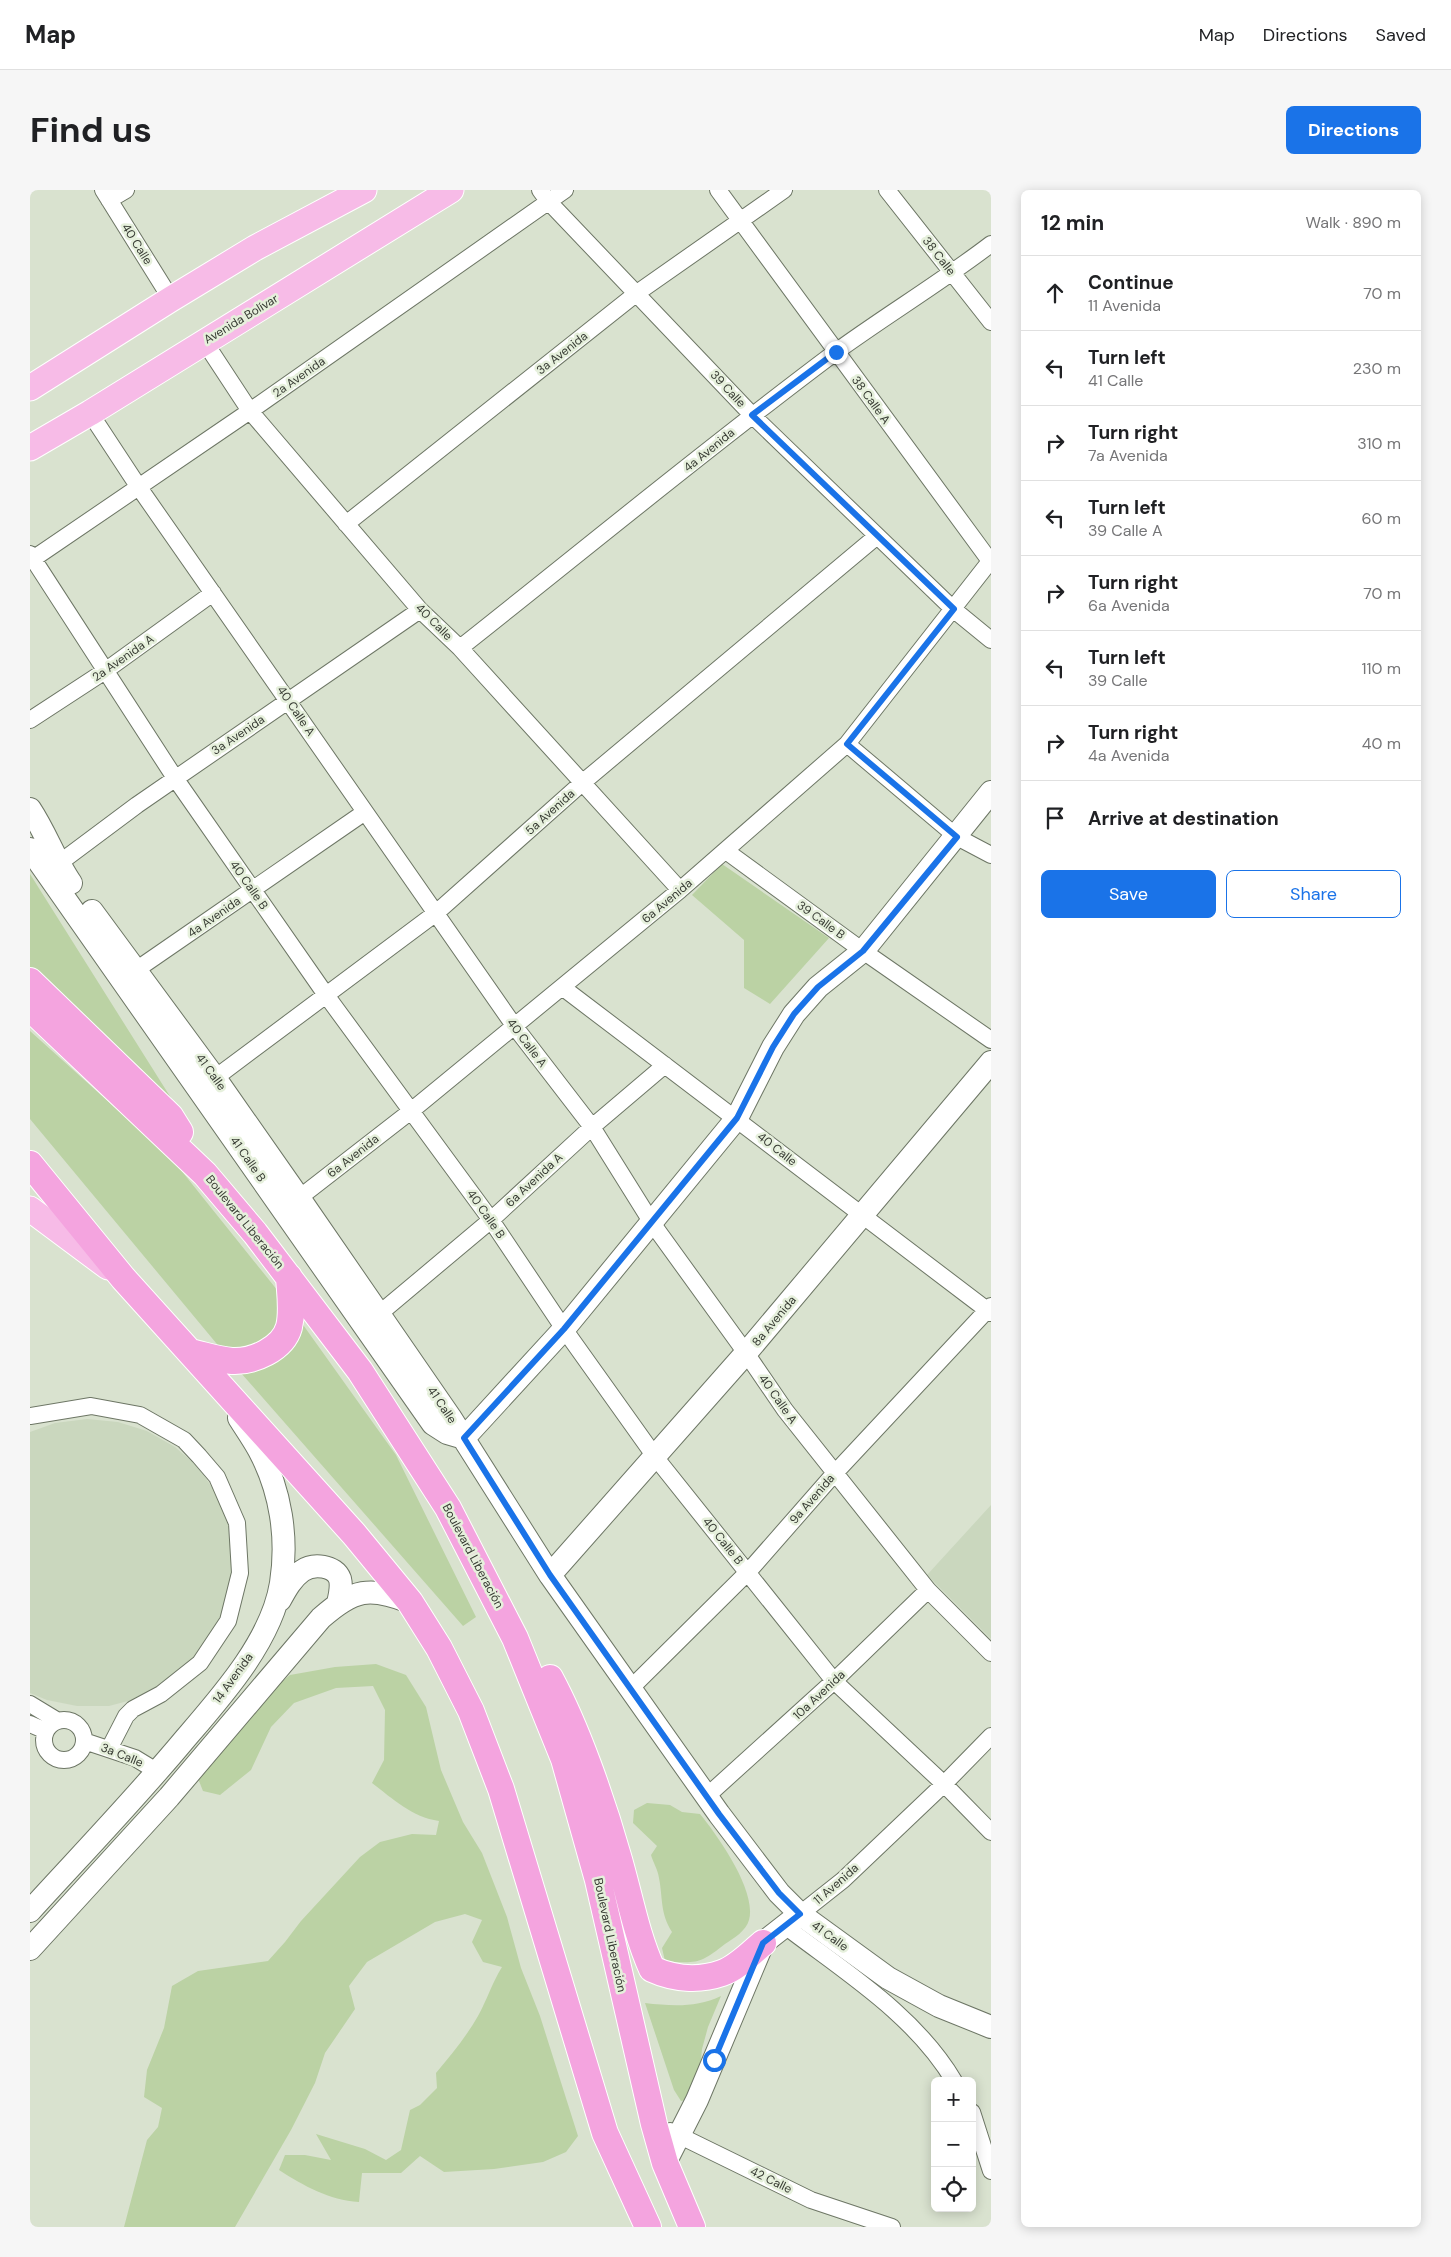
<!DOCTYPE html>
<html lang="en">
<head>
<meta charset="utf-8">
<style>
	body { margin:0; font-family:"DM Sans",sans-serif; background:#f6f6f6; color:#202124 }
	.controls { position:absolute; right:15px; bottom:15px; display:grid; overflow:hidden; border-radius:8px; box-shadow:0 2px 12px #0003 }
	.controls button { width:45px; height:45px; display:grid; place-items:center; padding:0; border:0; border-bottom:1px solid #e0e0e0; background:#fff; color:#202124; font:25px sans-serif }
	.stop { position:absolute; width:15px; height:15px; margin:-11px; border:4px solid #1a73e8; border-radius:50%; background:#fff }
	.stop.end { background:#1a73e8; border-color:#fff; box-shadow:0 1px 5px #0008 }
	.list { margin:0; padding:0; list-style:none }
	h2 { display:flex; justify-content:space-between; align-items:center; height:65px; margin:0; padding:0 20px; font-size:21px }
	h2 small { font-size:16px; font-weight:400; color:#757577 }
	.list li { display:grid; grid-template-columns:32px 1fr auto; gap:15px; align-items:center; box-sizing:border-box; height:75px; padding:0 20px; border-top:1px solid #e0e0e0 }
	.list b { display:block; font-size:19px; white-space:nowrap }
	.list p { margin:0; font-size:16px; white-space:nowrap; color:#757577 }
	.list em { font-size:16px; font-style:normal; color:#757577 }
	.actions { display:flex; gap:10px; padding:15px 20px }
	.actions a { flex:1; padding:11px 0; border:1px solid #1a73e8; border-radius:8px; text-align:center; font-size:18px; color:#1a73e8 }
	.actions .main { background:#1a73e8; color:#fff }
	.icon { flex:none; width:28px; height:28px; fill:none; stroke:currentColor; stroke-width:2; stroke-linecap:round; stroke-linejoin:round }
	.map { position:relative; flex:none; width:961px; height:2037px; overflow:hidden; border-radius:8px }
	header { display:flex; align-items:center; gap:30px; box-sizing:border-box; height:70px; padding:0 25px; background:#fff; border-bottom:1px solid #e0e0e0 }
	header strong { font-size:24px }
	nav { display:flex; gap:28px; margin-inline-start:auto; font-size:18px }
	.intro { display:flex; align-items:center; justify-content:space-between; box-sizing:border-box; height:120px; padding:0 30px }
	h1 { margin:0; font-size:35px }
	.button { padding:12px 22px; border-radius:8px; background:#1a73e8; color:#fff; font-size:18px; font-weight:700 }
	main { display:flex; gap:30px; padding:0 30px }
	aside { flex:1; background:#fff; border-radius:8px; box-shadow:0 2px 12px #0003 }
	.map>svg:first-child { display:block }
	.built { fill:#cad7be }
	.green { fill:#bbd2a4 }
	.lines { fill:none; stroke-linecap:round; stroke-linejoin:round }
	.minor-casing { stroke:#6d7665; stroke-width:18 }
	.secondary-casing { stroke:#6d7665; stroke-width:24 }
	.primary-casing { stroke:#fff; stroke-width:27 }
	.trunk-casing { stroke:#fff; stroke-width:28 }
	.minor { stroke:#fff; stroke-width:16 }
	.secondary { stroke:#fff; stroke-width:22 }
	.primary { stroke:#f7bbe7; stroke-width:25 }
	.trunk { stroke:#f4a4df; stroke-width:26 }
	.route { stroke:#1a73e8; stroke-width:6 }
	.labels { text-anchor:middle; stroke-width:5; stroke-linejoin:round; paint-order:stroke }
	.street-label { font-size:12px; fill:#373b33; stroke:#e6f0dc }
</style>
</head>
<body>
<header>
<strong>Map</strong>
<nav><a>Map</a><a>Directions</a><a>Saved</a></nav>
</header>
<div class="intro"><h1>Find us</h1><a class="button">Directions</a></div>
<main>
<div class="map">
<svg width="961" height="2037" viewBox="0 0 961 2037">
	<rect width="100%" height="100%" fill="#d9e2cf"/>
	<!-- built -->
	<path class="built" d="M57,1229L88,1232L117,1241L145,1257L168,1277L186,1303L198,1331L204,1362L203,1393L195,1423L162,1475L109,1508L79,1516H47L17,1510L0,1503V1242L25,1233Z
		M961,1315V1449L897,1385Z"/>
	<!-- green -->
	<path class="green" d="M692,674L799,748L740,814L714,798V750L662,705Z
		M0,684L153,927L0,782Z
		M0,841L142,969L256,1111L366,1265L446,1427L433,1436L211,1183L0,929Z
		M346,1474L376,1485L396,1517L411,1580L433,1632L452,1663L477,1727L491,1778L510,1826L548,1946L536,1962L513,1972L464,1979L414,1982L390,1966L371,1983H332L329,2012C299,2010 274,1996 249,1980L255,1965H275L301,1970L286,1944L335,1959L356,1970L371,1960L380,1920L390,1915L407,1898L406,1883C421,1865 436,1847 448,1826C457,1810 462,1793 472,1777L453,1772L442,1752L452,1730L435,1724L405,1732L337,1772L319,1796L325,1819L295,1863L285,1893L261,1940L205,2037H94L117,1950L128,1937L132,1918L114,1907L117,1880L134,1838L142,1796L168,1781L238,1771L255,1752L271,1731L330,1667L350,1652L382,1644L406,1645L409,1631C382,1627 363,1609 342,1593L354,1570L355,1520L343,1496L306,1498L264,1513L241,1537L221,1580L190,1605L173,1601L167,1586L224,1515L260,1485L305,1477Z
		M617,1613L640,1615L652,1622L670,1624C688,1646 727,1701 719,1730C716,1741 704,1748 695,1754C671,1773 667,1774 635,1771L632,1758L642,1742C630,1723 633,1709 629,1688C628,1680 623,1672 621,1665L627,1656L603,1633L604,1620Z
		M691,1806L678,1837L672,1859L670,1880L661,1909L651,1911L644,1900L615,1813C641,1816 666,1818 691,1806Z"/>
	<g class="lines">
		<defs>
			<path id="minor" d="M73,0L141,109
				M510,0L518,11L722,225L923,419L961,450
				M688,0L960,371
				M857,0L961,132
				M79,10L96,0
				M174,151L220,221L390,420L430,458L650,700
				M60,223L108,296L485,837L562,937L622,1033L716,1163L755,1220L898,1400L961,1463
				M316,334L607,103L754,0
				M0,364L145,588L296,805L461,1030L534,1139L626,1268L804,1491L914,1594L961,1642
				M0,371L220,221L535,0
				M430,458C554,360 676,259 803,164C855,126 910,93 961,54
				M0,530L75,481L183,403
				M817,554L927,647L961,665
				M696,661L833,761L961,850
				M28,674L107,615L390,420
				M106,780L335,622
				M532,797L961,1123
				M185,888L406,723L552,593L847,346
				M269,1008L381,921L650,700L817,554L961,370
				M349,1124L461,1030L562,937L635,875
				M0,1226L61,1216L110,1225L154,1250L169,1266L187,1287L207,1333L210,1383L198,1431L170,1473L131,1504L103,1519L96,1526L79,1559
				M601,1498L718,1382L804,1284L961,1116
				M0,1514L28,1531
				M14 1550a20 20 0 1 1 40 0a20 20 0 1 1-40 0Z
				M0,1534L16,1541
				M54,1551L105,1568L128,1582
				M677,1606L804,1491L898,1400
				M770,1724L813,1690L914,1594L961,1546
				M755,1736C815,1782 885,1825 924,1891
				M942,1922L961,1981
				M640,1941L781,2010L862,2037"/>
			<path id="secondary" d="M0,619C16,643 25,670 41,693
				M0,659L403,1234L417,1243L434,1248L534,1139L707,928L743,857L764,824L788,797L833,761L961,602
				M62,721L185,888L269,1008L420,1227L520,1385L689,1624L749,1703L770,1724L858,1788L909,1816L961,1837
				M520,1385L716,1163L961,872
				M250,1410C256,1399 262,1388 272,1381C283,1373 305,1375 310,1389C312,1397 310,1405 308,1413
				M0,1721C52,1664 106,1608 155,1549C192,1506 242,1450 251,1393C258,1348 251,1301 229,1260C223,1249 216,1239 209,1228
				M0,1759L139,1607L291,1428C324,1399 339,1396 380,1412
				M635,1973L667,1910L733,1753L770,1724"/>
			<path id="primary" d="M0,198L141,109L225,58L334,0
				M0,258L60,223L421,0
				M0,1019L78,1077"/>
			<path id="trunk" d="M0,791L140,926L150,942
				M0,818L175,984L225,1043L330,1181L418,1318L485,1448L534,1569L568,1690L624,1934L635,1973L662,2037
				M0,974L93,1088L324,1344L380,1412L409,1458L441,1521L471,1599L575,1943L618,2037
				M160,1162C174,1165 188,1170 202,1171C223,1172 253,1159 259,1137C263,1121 260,1103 259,1087
				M520,1488C547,1538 572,1610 588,1666C599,1703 606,1744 622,1779C644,1789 669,1791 692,1783C707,1778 721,1763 733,1753"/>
		</defs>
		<!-- minor casing -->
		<use href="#minor" class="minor-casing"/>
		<!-- secondary casing -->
		<use href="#secondary" class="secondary-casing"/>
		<!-- primary casing -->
		<use href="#primary" class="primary-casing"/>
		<!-- trunk casing -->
		<use href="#trunk" class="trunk-casing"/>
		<!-- minor -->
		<use href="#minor" class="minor"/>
		<!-- secondary -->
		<use href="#secondary" class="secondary"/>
		<!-- primary -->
		<use href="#primary" class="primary"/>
		<!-- trunk -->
		<use href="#trunk" class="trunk"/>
	</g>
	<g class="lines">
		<!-- route -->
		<path class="route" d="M684,1870L733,1753L770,1724L749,1703L689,1624L520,1385L434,1248L534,1139L707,928L743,857L764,824L788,797L833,761L927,647L817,554L924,419L722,225L806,162"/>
	</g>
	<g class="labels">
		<!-- street labels -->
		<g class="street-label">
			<text transform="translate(107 54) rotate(58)" y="4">40 Calle</text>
			<text transform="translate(909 66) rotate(52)" y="4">38 Calle</text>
			<text transform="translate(211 129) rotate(-31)" y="4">Avenida Bolívar</text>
			<text transform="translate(532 163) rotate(-38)" y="4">3a Avenida</text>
			<text transform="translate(269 187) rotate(-35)" y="4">2a Avenida</text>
			<text transform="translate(698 199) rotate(47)" y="4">39 Calle</text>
			<text transform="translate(841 210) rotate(54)" y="4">38 Calle A</text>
			<text transform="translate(679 260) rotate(-39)" y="4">4a Avenida</text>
			<text transform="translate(404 432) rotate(45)" y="4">40 Calle</text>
			<text transform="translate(93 468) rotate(-35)" y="4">2a Avenida A</text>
			<text transform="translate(266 521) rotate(56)" y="4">40 Calle A</text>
			<text transform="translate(208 545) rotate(-34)" y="4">3a Avenida</text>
			<text transform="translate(520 622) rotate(-42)" y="4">5a Avenida</text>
			<text transform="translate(219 695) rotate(55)" y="4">40 Calle B</text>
			<text transform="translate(637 711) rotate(-40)" y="4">6a Avenida</text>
			<text transform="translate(184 727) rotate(-35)" y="4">4a Avenida</text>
			<text transform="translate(791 730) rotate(36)" y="4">39 Calle B</text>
			<text transform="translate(497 853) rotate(53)" y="4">40 Calle A</text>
			<text transform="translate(181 882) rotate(54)" y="4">41 Calle</text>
			<text transform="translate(747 959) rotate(38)" y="4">40 Calle</text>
			<text transform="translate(323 966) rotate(-38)" y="4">6a Avenida</text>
			<text transform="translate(218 969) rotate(55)" y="4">41 Calle B</text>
			<text transform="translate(504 990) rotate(-43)" y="4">6a Avenida A</text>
			<text transform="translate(456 1024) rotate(55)" y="4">40 Calle B</text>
			<text transform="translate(215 1032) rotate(51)" y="4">Boulevard Liberación</text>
			<text transform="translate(744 1131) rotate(-50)" y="4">8a Avenida</text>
			<text transform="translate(748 1209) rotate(55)" y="4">40 Calle A</text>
			<text transform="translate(412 1215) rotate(56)" y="4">41 Calle</text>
			<text transform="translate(782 1309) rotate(-49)" y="4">9a Avenida</text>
			<text transform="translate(693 1351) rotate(51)" y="4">40 Calle B</text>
			<text transform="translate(443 1366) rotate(62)" y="4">Boulevard Liberación</text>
			<text transform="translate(203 1488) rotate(-54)" y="4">14 Avenida</text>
			<text transform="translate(789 1505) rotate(-43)" y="4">10a Avenida</text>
			<text transform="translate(92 1565) rotate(22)" y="4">3a Calle</text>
			<text transform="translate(806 1694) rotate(-41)" y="4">11 Avenida</text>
			<text transform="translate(580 1745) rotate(78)" y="4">Boulevard Liberación</text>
			<text transform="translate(800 1746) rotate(36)" y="4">41 Calle</text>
			<text transform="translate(741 1990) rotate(26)" y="4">42 Calle</text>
		</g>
	</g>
</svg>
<div class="controls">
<button>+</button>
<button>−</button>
<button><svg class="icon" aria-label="locate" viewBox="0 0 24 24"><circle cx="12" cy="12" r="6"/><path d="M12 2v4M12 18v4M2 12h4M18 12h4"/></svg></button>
</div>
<div class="stop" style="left:684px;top:1870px"></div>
<div class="stop end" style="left:806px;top:162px"></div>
</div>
<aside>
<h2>12 min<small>Walk · 890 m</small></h2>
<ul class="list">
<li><svg class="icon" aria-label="ahead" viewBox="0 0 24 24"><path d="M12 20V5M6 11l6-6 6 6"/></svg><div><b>Continue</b><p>11 Avenida</p></div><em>70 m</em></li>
<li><svg class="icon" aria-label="left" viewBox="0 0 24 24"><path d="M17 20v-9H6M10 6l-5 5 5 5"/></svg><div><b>Turn left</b><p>41 Calle</p></div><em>230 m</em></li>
<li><svg class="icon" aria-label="right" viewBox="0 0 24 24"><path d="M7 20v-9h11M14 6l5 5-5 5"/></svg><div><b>Turn right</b><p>7a Avenida</p></div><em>310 m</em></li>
<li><svg class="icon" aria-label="left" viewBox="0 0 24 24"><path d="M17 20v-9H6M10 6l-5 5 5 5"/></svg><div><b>Turn left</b><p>39 Calle A</p></div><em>60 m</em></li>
<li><svg class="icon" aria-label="right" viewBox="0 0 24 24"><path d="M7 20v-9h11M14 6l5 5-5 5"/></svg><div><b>Turn right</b><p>6a Avenida</p></div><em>70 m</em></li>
<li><svg class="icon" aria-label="left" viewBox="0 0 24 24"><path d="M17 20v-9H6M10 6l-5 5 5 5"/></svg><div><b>Turn left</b><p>39 Calle</p></div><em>110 m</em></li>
<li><svg class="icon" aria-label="right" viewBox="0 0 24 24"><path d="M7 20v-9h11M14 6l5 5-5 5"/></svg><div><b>Turn right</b><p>4a Avenida</p></div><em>40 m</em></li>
<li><svg class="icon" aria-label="arrive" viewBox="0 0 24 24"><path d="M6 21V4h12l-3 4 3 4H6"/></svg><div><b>Arrive at destination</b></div></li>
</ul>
<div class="actions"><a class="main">Save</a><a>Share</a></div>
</aside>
</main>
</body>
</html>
